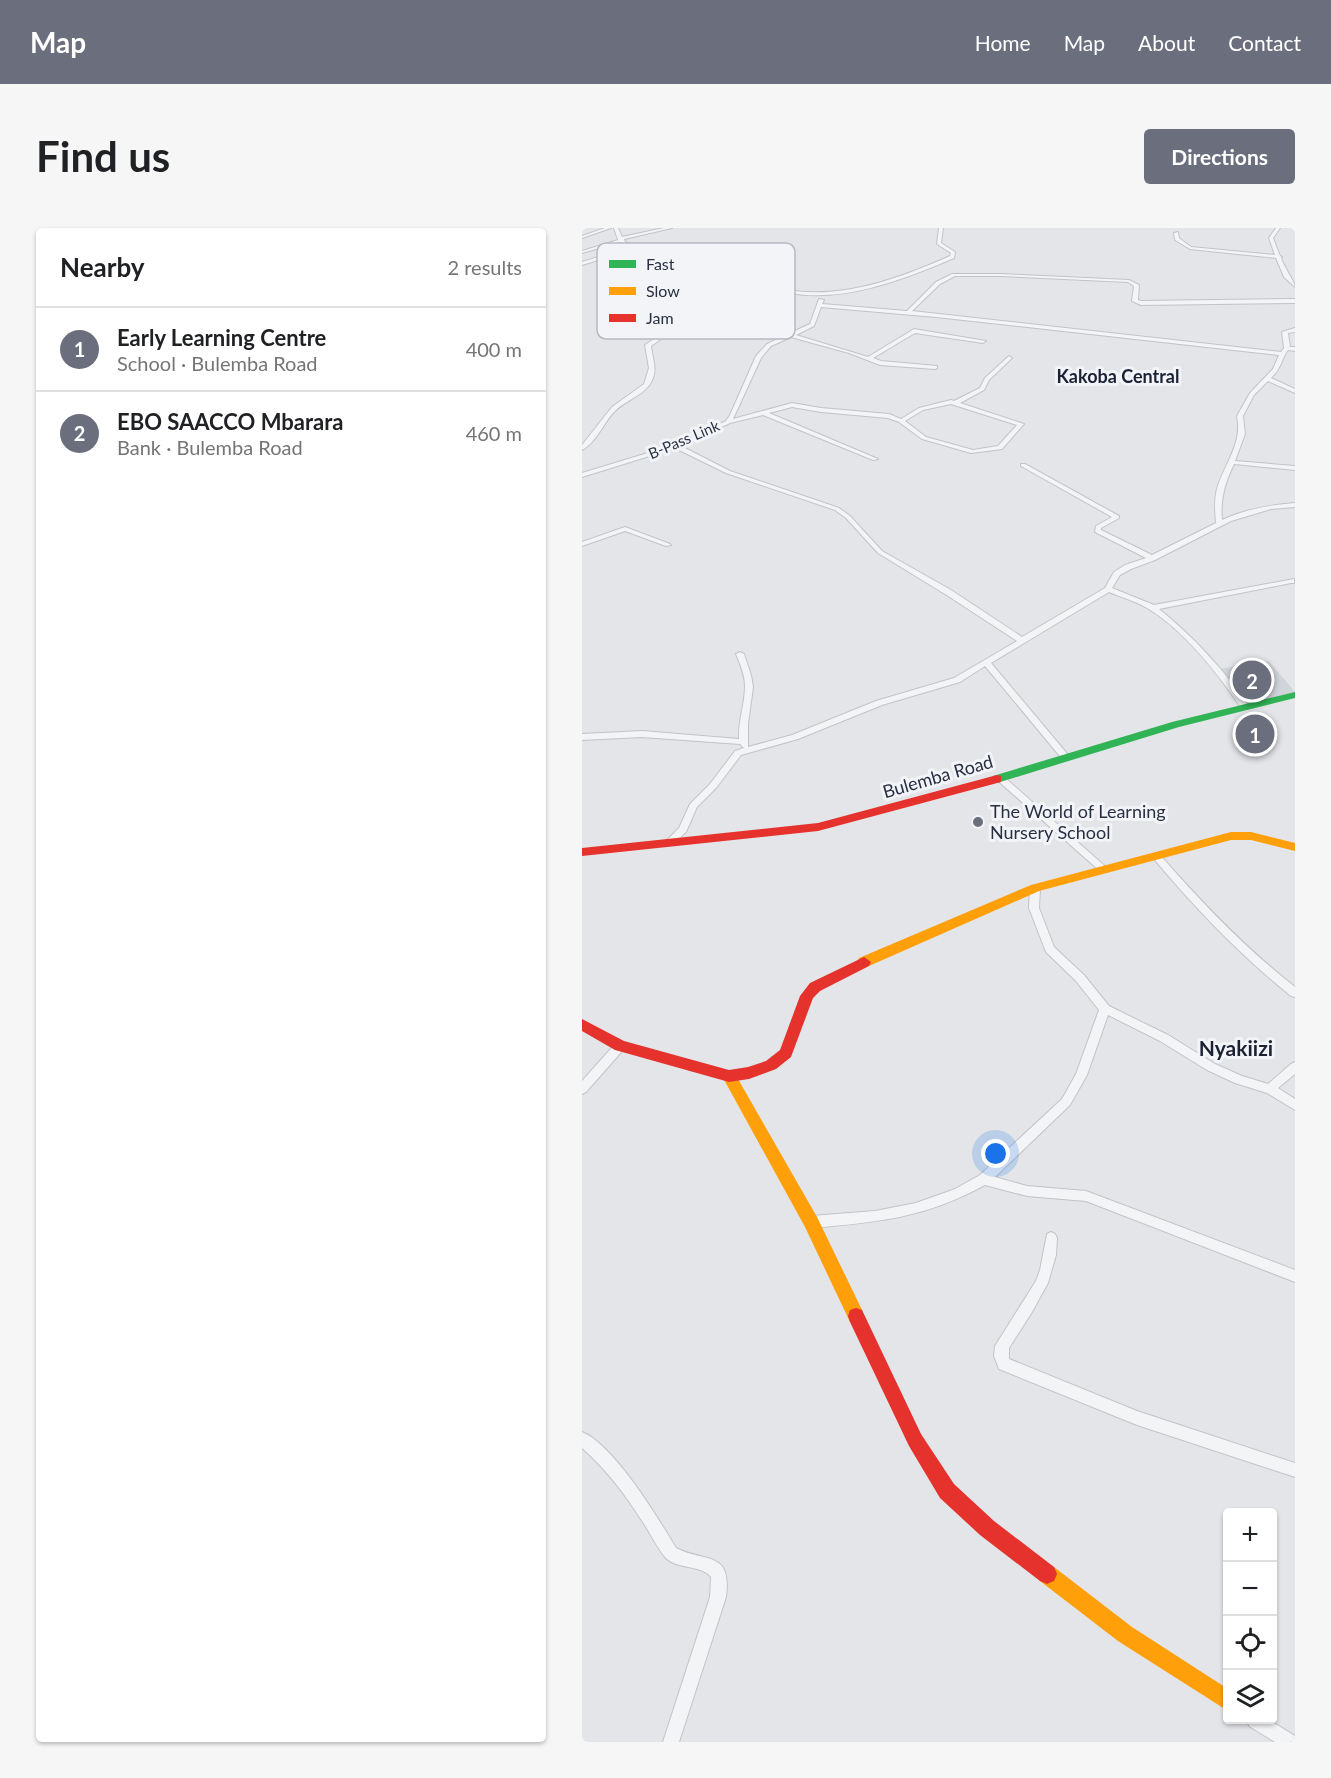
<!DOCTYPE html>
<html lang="en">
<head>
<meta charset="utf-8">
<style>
	body { margin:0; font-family:Lato,sans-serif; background:#f6f6f6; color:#202124 }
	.controls { position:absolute; right:18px; bottom:18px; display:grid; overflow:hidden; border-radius:6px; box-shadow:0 2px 4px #0004 }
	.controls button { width:54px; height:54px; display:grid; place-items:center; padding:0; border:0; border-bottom:2px solid #e0e0e0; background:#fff; color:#202124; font:30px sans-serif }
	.you { position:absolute; left:414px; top:926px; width:21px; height:21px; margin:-15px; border:4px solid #fff; border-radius:50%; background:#1a73e8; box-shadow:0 0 0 9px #1a73e833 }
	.badge { display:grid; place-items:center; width:39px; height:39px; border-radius:50%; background:#6b6f7d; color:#fff; font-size:20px; font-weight:700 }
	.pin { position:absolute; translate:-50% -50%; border:3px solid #fff; box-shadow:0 2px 6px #0006 }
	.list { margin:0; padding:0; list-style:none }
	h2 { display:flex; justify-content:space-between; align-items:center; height:78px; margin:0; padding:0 24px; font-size:26px }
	h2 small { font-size:20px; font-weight:400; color:#757577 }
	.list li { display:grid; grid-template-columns:39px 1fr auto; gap:18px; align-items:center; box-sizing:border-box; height:84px; padding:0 24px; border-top:2px solid #e0e0e0 }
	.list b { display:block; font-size:22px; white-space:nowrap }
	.list p { margin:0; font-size:20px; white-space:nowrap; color:#757577 }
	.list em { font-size:20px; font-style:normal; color:#757577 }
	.icon { flex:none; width:33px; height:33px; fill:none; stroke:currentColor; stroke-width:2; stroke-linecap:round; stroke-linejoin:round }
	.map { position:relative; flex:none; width:713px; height:1514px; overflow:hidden; border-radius:6px }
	header { display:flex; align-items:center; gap:36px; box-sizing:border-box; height:84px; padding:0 30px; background:#6b6f7d; color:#fff }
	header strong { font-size:28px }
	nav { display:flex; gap:33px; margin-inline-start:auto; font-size:21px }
	.intro { display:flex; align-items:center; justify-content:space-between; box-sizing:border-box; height:144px; padding:0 36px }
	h1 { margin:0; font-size:42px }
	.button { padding:15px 27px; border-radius:6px; background:#6b6f7d; color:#fff; font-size:21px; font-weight:700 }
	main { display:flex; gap:36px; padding:0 36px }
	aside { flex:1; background:#fff; border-radius:6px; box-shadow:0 2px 4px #0004 }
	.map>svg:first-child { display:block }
	.built { fill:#d2d4dc }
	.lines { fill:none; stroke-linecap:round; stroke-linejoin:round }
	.street-casing { stroke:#c2c3c7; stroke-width:2 }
	.street { fill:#f3f4f6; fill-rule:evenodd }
	.fast { fill:#30b455; fill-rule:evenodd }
	.slow { fill:#ff9f0a; fill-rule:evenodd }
	.jam { fill:#e5322d; fill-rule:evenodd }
	.poi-dot { fill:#6b6f7d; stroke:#f2f4f8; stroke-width:2 }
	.labels { text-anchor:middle; stroke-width:6; stroke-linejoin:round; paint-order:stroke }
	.far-street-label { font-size:15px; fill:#2a3043; stroke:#f2f4f8 }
	.far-quarter-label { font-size:18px; font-weight:bold; fill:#1c2134; stroke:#f2f4f8 }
	.street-label { font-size:18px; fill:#2a3043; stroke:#f2f4f8 }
	.poi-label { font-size:18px; fill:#2a3043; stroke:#f2f4f8; text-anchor:start }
	.quarter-label { font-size:21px; font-weight:bold; fill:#1c2134; stroke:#f2f4f8 }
	.key { fill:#f2f4f8; stroke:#b6b9c2; stroke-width:1.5 }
	.key-label { font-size:16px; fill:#2a3043 }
</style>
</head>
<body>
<header>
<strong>Map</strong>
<nav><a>Home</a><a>Map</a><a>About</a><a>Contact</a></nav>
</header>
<div class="intro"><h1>Find us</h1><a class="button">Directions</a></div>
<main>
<aside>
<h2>Nearby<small>2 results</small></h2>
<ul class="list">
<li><span class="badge">1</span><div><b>Early Learning Centre</b><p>School · Bulemba Road</p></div><em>400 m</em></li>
<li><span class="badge">2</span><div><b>EBO SAACCO Mbarara</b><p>Bank · Bulemba Road</p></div><em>460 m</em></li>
</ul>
</aside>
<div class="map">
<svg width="713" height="1514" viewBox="0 0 713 1514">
	<rect width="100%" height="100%" fill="#e4e5e9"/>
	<!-- built -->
	<path class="built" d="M687,433L713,464L658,479L631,442Z"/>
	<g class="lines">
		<defs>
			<path id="street" d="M23,0H29L0,10V8Z
				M32,0H36L40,9L82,0H90L42,11L43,14L66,23L95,39C118,33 185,10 205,23L212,63C265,70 321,49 368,28L369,25L355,16L357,0H361L359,15L373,24L372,30C323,51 262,75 208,65L201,24L198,22L159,25L98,41L112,50L49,90L89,104L69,118C70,129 75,139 71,150C65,167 45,171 33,183C21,195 15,214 0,222V217L30,179L62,156L67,140L63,117L82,104L42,90L107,50L52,21L0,37V34L48,19L38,14L0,25V23L36,12Z
				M694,0H698L691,10L698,28L700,29L699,30C702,39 712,53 713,59L702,49L694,30L608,21L593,12L592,5L596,4L597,10L609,19L693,27L687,10Z
				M370,46H418L547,52L557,57L556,72L559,73L713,71V75L559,77L550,73L552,58L546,54L418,48H373L358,56L330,83L699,124L702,120L700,104L713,100V104L706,105L708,119H713V123L706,122C699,131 700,140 689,150L713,161V165L686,153L672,167L661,188L663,206L653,233L713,238V242L652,236C643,255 638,271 640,292C663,281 688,277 713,275V279L689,281L649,293L573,332L549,341L538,347L530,360L572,377L712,351V355H709L577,381C612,409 642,442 667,479L666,481H660C637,447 601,401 565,380C553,373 539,369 527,364L409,435L487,528V532H481L403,438L378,454L300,477L216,511L159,527L134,560L115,579L104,604L90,617H84L82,615L97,600L108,576L128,556L153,523L162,520L158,516L60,509L0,512V506L60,503L157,511C156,493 163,476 163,458C163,447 158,436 154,426L158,424L162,426L169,447L171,459L166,496V519L210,507L294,473L372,450L435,413L363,366L296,325L264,290L253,282L144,245L93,220L0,249V245L92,217L144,193L148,187L174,128L185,116L228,96L237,71L242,72L240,76L325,83L354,54ZM239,79L354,89L697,127L691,141L668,165L655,188C661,216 642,236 635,261C632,272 633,284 634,295L570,327L519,302V300L537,290V288L443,236H439V238L530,289L514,298L513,304L564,330L543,337L532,344L523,360L440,409L369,362L300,323L268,288L257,280L148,243L99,218L148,195L181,187L291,232L296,231L187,185L210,179L239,184L306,190L317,194L340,211L389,225L420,221L442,196L378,175L402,162L407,152L429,131L430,130L427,128L403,150L398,160L372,173L369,172L337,180L319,191L307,186L239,180L210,175L151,191L179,130L189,118L209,109L267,125L298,137L353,141L355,140V138L299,133L291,130L333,105L401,115L404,113L332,101L286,129L214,107L232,98ZM369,176L435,197L416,218L391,222L344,209L323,193L341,182Z
				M43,299L88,316L89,317L84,318L43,303L0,318V314Z
				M418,547L421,548L525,640L527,642L525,644H519L415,552L414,550Z
				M575,626L578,627C620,675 663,720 713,759V769L709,768C658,727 614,681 572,631L570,629L572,627Z
				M453,657L458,660L457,680L472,719L502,747L527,778L586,807L633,836L660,848L686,856L709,836L713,834V846L696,860L713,871V882L685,865L653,855L625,842L578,813L526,787L505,847L488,877L413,949L445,958L504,963L713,1042V1054L504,973L445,968L403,957C343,990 296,994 229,1000L225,998L223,994L225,990L229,988L293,983L334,975L373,961L398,947L480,871L494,846L517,782L494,753L464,724L447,680L448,660Z
				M38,814L42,815L43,818L42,821L4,864L0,866V853L34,815Z
				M469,1004L473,1006L475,1010L474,1027L466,1055L450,1084L427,1120V1131L555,1183L713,1235V1249L555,1197L417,1141L412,1128L413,1118L454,1053L458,1042L465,1006Z
				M0,1204C32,1217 76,1290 94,1320C124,1335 150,1322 144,1369L97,1514H81L128,1369L129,1349C119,1336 94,1342 83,1329C74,1318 68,1304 60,1293C43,1266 24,1241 0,1220Z
				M665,1492H687L713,1508V1514H693L667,1498Z"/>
		</defs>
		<!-- street casing -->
		<use href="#street" class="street-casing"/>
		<!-- street -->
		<use href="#street" class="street"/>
		<!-- fast -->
		<path class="fast" d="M713,464V470L597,499L415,555L409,551L411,548L590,494Z"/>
		<!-- slow -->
		<path class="slow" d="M649,604H669L713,615V623L669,612H649L457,663L287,738H277L275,734L277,730L449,657Z
			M147,842L152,844L235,989L280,1082L282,1088L280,1094L274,1096L268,1094L223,999L140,848L142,844Z
			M465,1336L472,1339L550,1399L646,1461V1483L536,1413L458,1353L455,1346L458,1339Z"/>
		<!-- jam -->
		<path class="jam" d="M415,547L419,548V554L236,603L0,628V620L236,595Z
			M282,729L289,734L287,738L238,763L231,770L209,829L194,841L167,851L147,854L33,822L0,803V791L42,813L147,842L166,839L184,833L198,822L218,768L228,755Z
			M274,1080L280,1082L339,1206L372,1256L412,1293L472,1339L475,1346L472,1353L465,1356L458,1353L398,1307L358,1270L327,1218L268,1094L266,1088L268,1082Z"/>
	</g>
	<!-- markers -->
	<circle class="poi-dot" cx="396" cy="594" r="6"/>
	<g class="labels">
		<!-- far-street labels -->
		<g class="far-street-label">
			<text transform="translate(102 212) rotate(-23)" y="5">B-Pass Link</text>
		</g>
		<!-- far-quarter labels -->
		<g class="far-quarter-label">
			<text x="536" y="155">Kakoba Central</text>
		</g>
		<!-- street labels -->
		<g class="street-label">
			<text transform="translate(356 549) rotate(-16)" y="6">Bulemba Road</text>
		</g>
		<!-- poi labels -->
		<g class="poi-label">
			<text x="408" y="590">The World of Learning<tspan x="408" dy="21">Nursery School</tspan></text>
		</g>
		<!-- quarter labels -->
		<g class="quarter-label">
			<text x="654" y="828">Nyakiizi</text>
		</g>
	</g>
	<!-- legend -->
	<rect x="15" y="15" width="198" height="96" rx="9" class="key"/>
	<rect x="27" y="32" width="27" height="8" fill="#30b455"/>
	<rect x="27" y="59" width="27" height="8" fill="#ff9f0a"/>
	<rect x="27" y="86" width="27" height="8" fill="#e5322d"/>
	<g class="key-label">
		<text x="64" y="42">Fast</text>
		<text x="64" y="69">Slow</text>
		<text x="64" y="96">Jam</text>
	</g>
</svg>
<div class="controls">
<button>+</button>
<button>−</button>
<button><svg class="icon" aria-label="locate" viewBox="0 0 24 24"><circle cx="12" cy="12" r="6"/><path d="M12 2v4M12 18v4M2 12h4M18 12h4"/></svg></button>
<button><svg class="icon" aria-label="layers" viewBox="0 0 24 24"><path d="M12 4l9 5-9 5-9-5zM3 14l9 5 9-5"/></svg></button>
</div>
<div class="you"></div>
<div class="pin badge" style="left:673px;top:506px">1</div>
<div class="pin badge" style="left:670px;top:452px">2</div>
</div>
</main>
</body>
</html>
